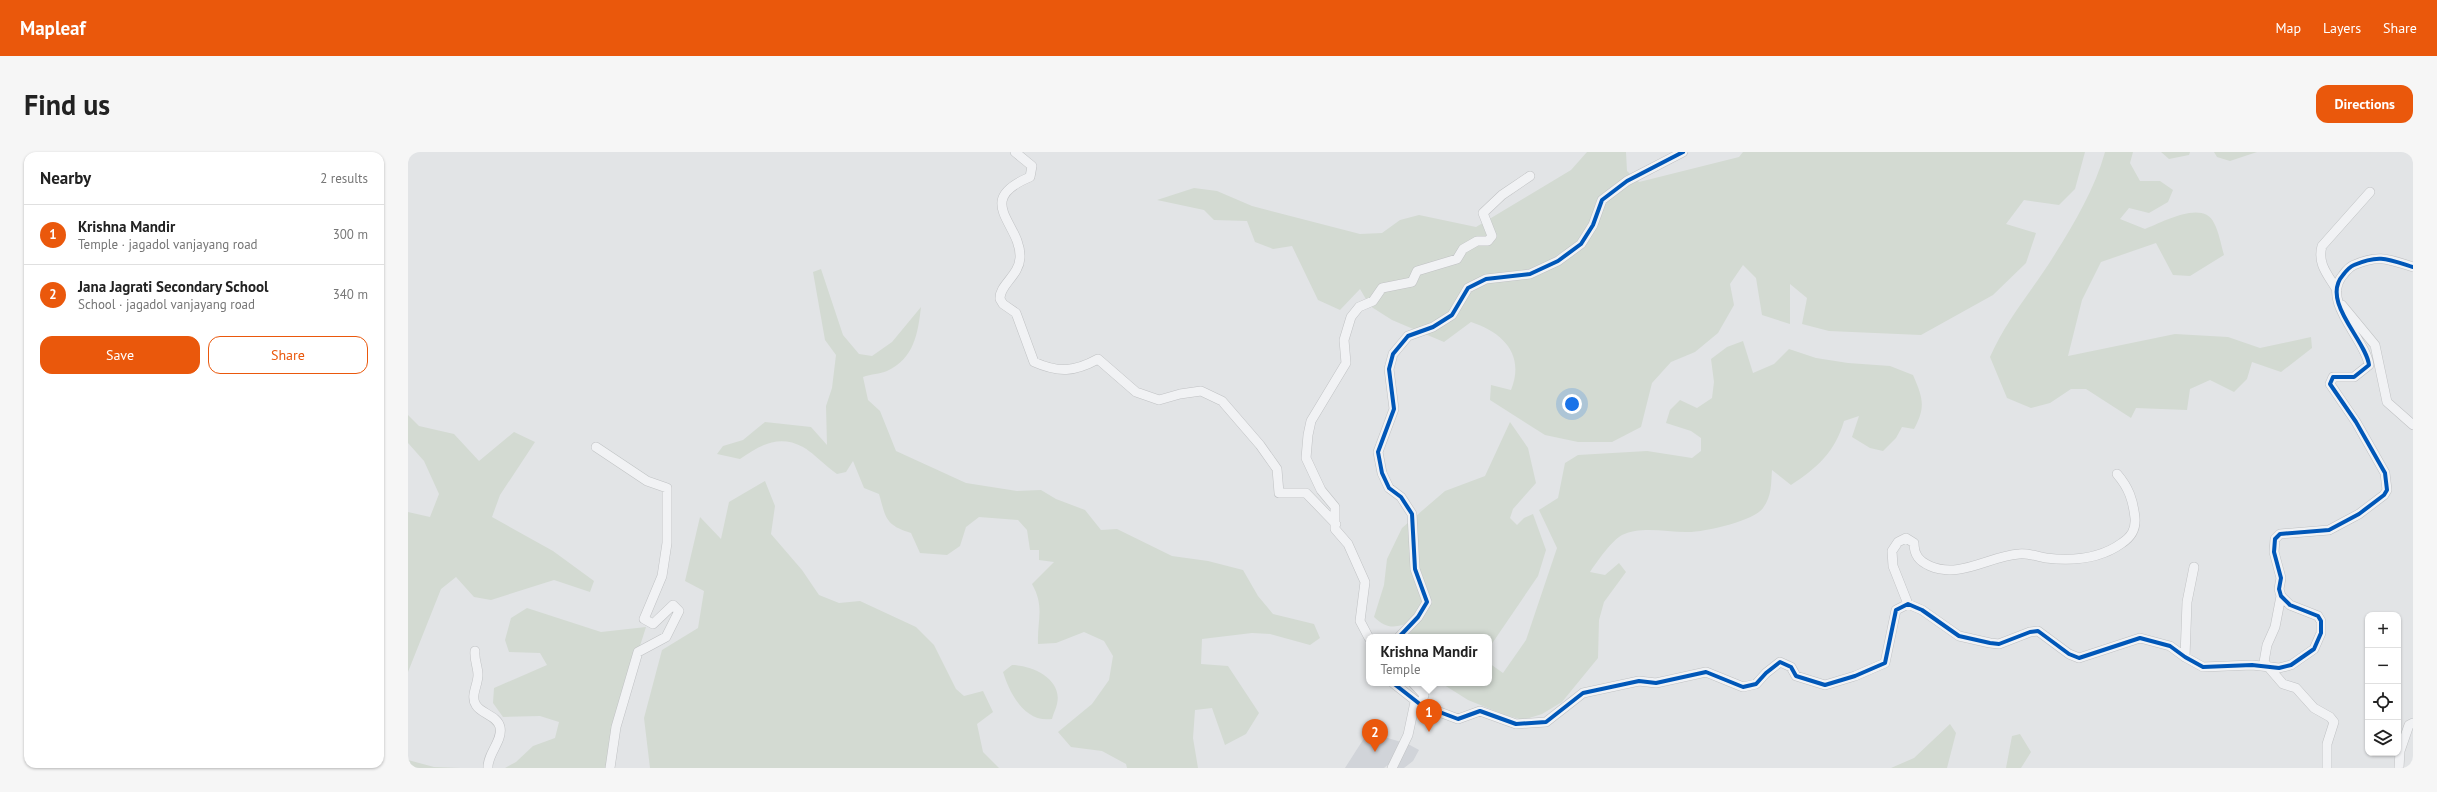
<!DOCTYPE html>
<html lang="en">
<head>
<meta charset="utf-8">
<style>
	body { margin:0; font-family:"PT Sans",sans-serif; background:#f6f6f6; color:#222 }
	.controls { position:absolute; right:12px; bottom:12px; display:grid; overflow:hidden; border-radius:8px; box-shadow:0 1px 3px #0004 }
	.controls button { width:36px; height:36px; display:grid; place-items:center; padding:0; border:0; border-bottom:1px solid #e0e0e0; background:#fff; color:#222; font:20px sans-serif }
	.you { position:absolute; left:1164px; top:252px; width:14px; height:14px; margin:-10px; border:3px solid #fff; border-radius:50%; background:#1a73e8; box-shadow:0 0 0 6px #1a73e833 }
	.badge { display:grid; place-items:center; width:26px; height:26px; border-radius:50%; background:#ea580c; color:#fff; font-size:13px; font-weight:700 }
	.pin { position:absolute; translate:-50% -33px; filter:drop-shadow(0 1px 2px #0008) }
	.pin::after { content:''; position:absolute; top:21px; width:14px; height:12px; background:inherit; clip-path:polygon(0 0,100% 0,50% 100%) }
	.popup { position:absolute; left:958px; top:482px; width:126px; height:52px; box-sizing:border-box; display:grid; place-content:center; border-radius:8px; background:#fff; filter:drop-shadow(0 1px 3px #0005); font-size:13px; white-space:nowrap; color:#767676 }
	.popup b { font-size:15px; color:#222 }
	.popup::after { content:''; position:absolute; left:50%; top:100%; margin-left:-8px; border:8px solid transparent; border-top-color:#fff }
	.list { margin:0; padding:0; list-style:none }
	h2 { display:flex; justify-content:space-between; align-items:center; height:52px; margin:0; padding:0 16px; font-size:17px }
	h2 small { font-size:13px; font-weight:400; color:#767676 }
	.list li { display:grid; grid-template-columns:26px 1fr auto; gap:12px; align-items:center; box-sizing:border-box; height:60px; padding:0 16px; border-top:1px solid #e0e0e0 }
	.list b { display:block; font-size:15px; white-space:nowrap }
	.list p { margin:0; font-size:13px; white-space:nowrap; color:#767676 }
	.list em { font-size:13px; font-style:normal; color:#767676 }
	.actions { display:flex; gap:8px; padding:12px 16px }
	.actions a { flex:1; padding:9px 0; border:1px solid #ea580c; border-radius:12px; text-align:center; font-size:14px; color:#ea580c }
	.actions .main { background:#ea580c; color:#fff }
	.icon { flex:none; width:22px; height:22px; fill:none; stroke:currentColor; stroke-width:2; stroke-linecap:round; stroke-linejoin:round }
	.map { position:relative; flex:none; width:2005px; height:616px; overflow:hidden; border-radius:12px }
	header { display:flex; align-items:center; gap:24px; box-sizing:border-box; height:56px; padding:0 20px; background:#ea580c; color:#fff }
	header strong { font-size:19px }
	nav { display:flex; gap:22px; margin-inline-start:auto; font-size:14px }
	.intro { display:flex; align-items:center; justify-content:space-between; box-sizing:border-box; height:96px; padding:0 24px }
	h1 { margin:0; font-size:28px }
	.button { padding:10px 18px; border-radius:12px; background:#ea580c; color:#fff; font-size:14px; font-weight:700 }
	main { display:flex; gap:24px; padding:0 24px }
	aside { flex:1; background:#fff; border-radius:12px; box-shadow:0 1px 3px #0004 }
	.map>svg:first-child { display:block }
	.built { fill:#d1d4d9 }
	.green { fill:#d3dad2 }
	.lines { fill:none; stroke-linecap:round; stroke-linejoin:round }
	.street-casing { stroke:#c0c2c4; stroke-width:10 }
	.street { stroke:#f1f2f4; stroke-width:9 }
	.cycleway-casing { stroke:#f0f3f6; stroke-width:6 }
	.cycleway { stroke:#0057b8; stroke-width:4 }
</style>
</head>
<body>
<header>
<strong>Mapleaf</strong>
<nav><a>Map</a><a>Layers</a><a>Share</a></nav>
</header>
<div class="intro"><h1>Find us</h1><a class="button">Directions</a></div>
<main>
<aside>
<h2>Nearby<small>2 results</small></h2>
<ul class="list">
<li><span class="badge">1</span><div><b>Krishna Mandir</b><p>Temple · jagadol vanjayang road</p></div><em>300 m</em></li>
<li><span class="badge">2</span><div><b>Jana Jagrati Secondary School</b><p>School · jagadol vanjayang road</p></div><em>340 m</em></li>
</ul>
<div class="actions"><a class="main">Save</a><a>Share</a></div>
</aside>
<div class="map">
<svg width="2005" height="616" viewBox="0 0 2005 616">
	<rect width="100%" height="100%" fill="#e2e4e6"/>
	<!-- built -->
	<path class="built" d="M960,580L993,590L982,611L976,616H937Z
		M1000,592L1011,598L1005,609L996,616H988Z"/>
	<!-- green -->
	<path class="green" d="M1179,0H1218L1219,19L1231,30L1331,5L1335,0H1677L1667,37L1651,53L1616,48L1598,72L1628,81L1618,111L1585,143L1513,183L1421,179L1394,172L1399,146L1382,132V172L1354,163L1348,126L1335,113L1322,132L1326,153L1310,181L1287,200L1263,210L1244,231L1233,275L1204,290H1170L1137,283L1082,248L1083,233L1103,238C1117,203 1096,181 1063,170L1036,190L984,168L962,154L952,137L932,158L910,148L884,94L865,97L847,90L839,69L806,68L796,58L749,48L786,36L809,39L844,54L952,82L974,81L992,68L1011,63L1068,75L1163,18Z
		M1697,0H1725L1722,11L1732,29H1752L1765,38L1760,50L1741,61L1721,56L1712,67L1737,77C1753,71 1795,47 1806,71C1811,80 1813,93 1816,103L1782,124L1765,123L1748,91L1693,110L1674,148L1660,204L1767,182L1820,185L1852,196L1903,185L1904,196L1873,220L1844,210L1839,227L1826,240L1802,228L1782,237L1779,258L1728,256L1723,266L1678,237H1663L1642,251L1623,256L1599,246L1582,205C1599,166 1625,138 1647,102C1667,70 1687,36 1697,0Z
		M1753,0H1782L1781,3L1761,7Z
		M1806,0H1849L1822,9L1809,5Z
		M413,117L435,183L451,202L464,204L484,190L513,155C510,181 506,207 479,219C472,222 463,222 455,225L460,248L472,259L488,299L558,331L609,339L633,338L648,347L677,358L693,378L709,377L764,404L800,409L835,418L850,444L865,462L906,472L912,486L902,493L862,482L844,481L794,487L793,512L820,514L851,561L838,582L817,593L804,556L787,558L785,586L790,616H719L718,612L694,599L663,595L650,580L684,552L701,528L705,504L696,489L676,480L648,491L630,492C629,468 637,455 624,432L646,410L631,408V398H622L619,378L610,368L571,365L558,375L552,394L539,403L512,401L503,381C477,373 478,366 471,342L456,336L445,309L438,320L429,322C419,315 403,299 395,295C371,282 352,293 332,307L309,302L315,294L335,288L357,270L403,275L419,293L418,254L424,236L428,203L417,188L405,120Z
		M1335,189L1345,221L1366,212L1381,197L1408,206L1440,211L1482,214L1505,223C1515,246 1518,255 1506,277L1494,275L1488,286L1475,299L1462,296L1444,285L1451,264L1436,269C1427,300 1409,316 1383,333L1364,318C1363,331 1364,344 1355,356C1347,369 1293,381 1278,380C1258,380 1233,374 1214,383C1204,388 1188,411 1182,420L1197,423L1211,411L1218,420L1196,450L1191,468L1190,506L1154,550L1134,562L1115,568L1097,563L1060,548L1033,531H1081V511L1095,521L1118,488L1149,396L1131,358L1150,346L1157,311L1170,303L1239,299L1284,306L1293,299V286L1283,279L1258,271L1262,258L1272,248L1289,256L1304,246L1306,230L1303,207L1319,195Z
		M0,263L11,274L46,282L71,309L106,280L127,290L92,343L84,365L145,399L186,429L182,440L146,428L83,448L66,445L48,425L33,437L0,520V360L22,365L31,342L16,309L0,291Z
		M1102,270L1120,296L1128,331L1105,357L1102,366L1109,373L1116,366L1125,362L1138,398L1130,424L1081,496V485H999L1009,472L1005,469C989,476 979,478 966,465L976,433L979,407L994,376L1037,339L1077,324Z
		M357,329L367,354L363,382L394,418L411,443L431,451L452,449L508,475L526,493L548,537L556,544L575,539L585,560L569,572L575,600L591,616H242L236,566L254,498L290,476L296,439L277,429L292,365L313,387L321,350Z
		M119,456L193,480L238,475L210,563L204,616H97L108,610L125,594L147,586L151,570L132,564L95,565L85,551L86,536L139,513L132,501L101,500L97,488L103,466Z
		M604,513C624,513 655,527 649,552C648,557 645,562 644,567C617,571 602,542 595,520Z
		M1542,572L1548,581L1539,616H1483L1506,606Z
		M1612,582L1623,600L1613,616H1598L1604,584Z
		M0,608L26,615L53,616H0Z"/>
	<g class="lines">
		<defs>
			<path id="street" d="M607,0L624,14L622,25C564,49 614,72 612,106C611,124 591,133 592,147L595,152L608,161L626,210C651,221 666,220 690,207L728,240L751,248L772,242L793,239L814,249L852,293L869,317L871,341H898L928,372
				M1929,138C1920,123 1909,112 1914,94L1962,40
				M1934,153L1967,193L1979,250L2005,273
				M188,295L239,329L259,336V391L254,424L236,467L245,472L265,453L271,459L258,485L230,500L208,575L202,616
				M1873,444L1867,475L1859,493L1856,510L1875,532L1888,536L1906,556L1922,565L1926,570L1919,592V616
				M1500,452L1485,414L1484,399L1490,390L1498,386L1506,391C1506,403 1511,409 1522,414C1552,427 1581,404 1611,402C1620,401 1628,404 1638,406C1663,409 1692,407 1714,391C1723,385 1728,378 1727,366C1725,348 1721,336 1709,322
				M991,485L1010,465L1019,450L1007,417L1004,362L993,345L981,336L974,321L970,300L986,257L981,217L985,202L1000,184L1025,175L1044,163L1060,136L1078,127L1122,122L1150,109L1173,92L1185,73L1194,48L1219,29L1275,0
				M961,486L952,469L957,430L940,392L927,377V355L913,338L898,306L900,283L903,269L938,211L936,188L943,165L951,155L965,149L974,136L1004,130L1009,119L1049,107L1055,97L1069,89H1080L1084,84L1075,61L1094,43L1122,24
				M67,499C66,508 70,515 70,523C70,533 62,544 68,553C73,562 89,563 92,575C95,589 79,602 80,616
				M1777,505L1779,450L1786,415
				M985,531L1013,553L1050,567L1072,559L1108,572L1138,570L1175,541L1231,529L1248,531L1298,520L1335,535L1348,532L1358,521L1372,510L1383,515L1388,524L1417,533L1447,524L1477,511L1488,458L1500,452L1514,458L1551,484L1582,491L1591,492L1622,480L1630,479L1661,502L1671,506L1732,486L1762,494L1777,505L1795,515L1844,513L1871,516L1883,513L1906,497L1913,481V469L1910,464L1882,453L1873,444L1871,437L1873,426L1866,400L1867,387L1872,382L1921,378L1951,362L1976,343L1979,338L1977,321L1948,270L1922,232L1925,225H1946L1961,213C1958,188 1912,149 1935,123C1938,119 1941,115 1946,113C1971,102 1980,107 2005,115
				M1005,531L1016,543L1013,553
				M984,616L1000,583L1007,550
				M1991,616L1992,599L2001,573L2005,571"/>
		</defs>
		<!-- street casing -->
		<use href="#street" class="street-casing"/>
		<!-- street -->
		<use href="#street" class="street"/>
		<defs>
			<path id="cycleway" d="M991,485L1010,465L1019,450L1007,417L1004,362L993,345L981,336L974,321L970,300L986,257L981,217L985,202L1000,184L1025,175L1044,163L1060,136L1078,127L1122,122L1150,109L1173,92L1185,73L1194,48L1219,29L1275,0
				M985,531L1013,553L1050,567L1072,559L1108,572L1138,570L1175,541L1231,529L1248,531L1298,520L1335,535L1348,532L1358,521L1372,510L1383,515L1388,524L1417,533L1447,524L1477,511L1488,458L1500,452L1514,458L1551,484L1582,491L1591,492L1622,480L1630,479L1661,502L1671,506L1732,486L1762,494L1777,505L1795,515L1844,513L1871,516L1883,513L1906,497L1913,481V469L1910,464L1882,453L1873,444L1871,437L1873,426L1866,400L1867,387L1872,382L1921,378L1951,362L1976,343L1979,338L1977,321L1948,270L1922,232L1925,225H1946L1961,213C1958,188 1912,149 1935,123C1938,119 1941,115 1946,113C1971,102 1980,107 2005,115"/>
		</defs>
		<!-- cycleway casing -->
		<use href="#cycleway" class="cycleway-casing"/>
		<!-- cycleway -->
		<use href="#cycleway" class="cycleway"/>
	</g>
</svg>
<div class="controls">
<button>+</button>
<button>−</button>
<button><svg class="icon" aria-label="locate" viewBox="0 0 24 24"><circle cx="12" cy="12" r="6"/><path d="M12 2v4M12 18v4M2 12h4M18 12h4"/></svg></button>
<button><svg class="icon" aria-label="layers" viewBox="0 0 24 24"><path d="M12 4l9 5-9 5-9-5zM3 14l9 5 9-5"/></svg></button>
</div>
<div class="you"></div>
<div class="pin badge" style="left:1021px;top:580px">1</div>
<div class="popup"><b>Krishna Mandir</b>Temple</div>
<div class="pin badge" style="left:967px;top:600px">2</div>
</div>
</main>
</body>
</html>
